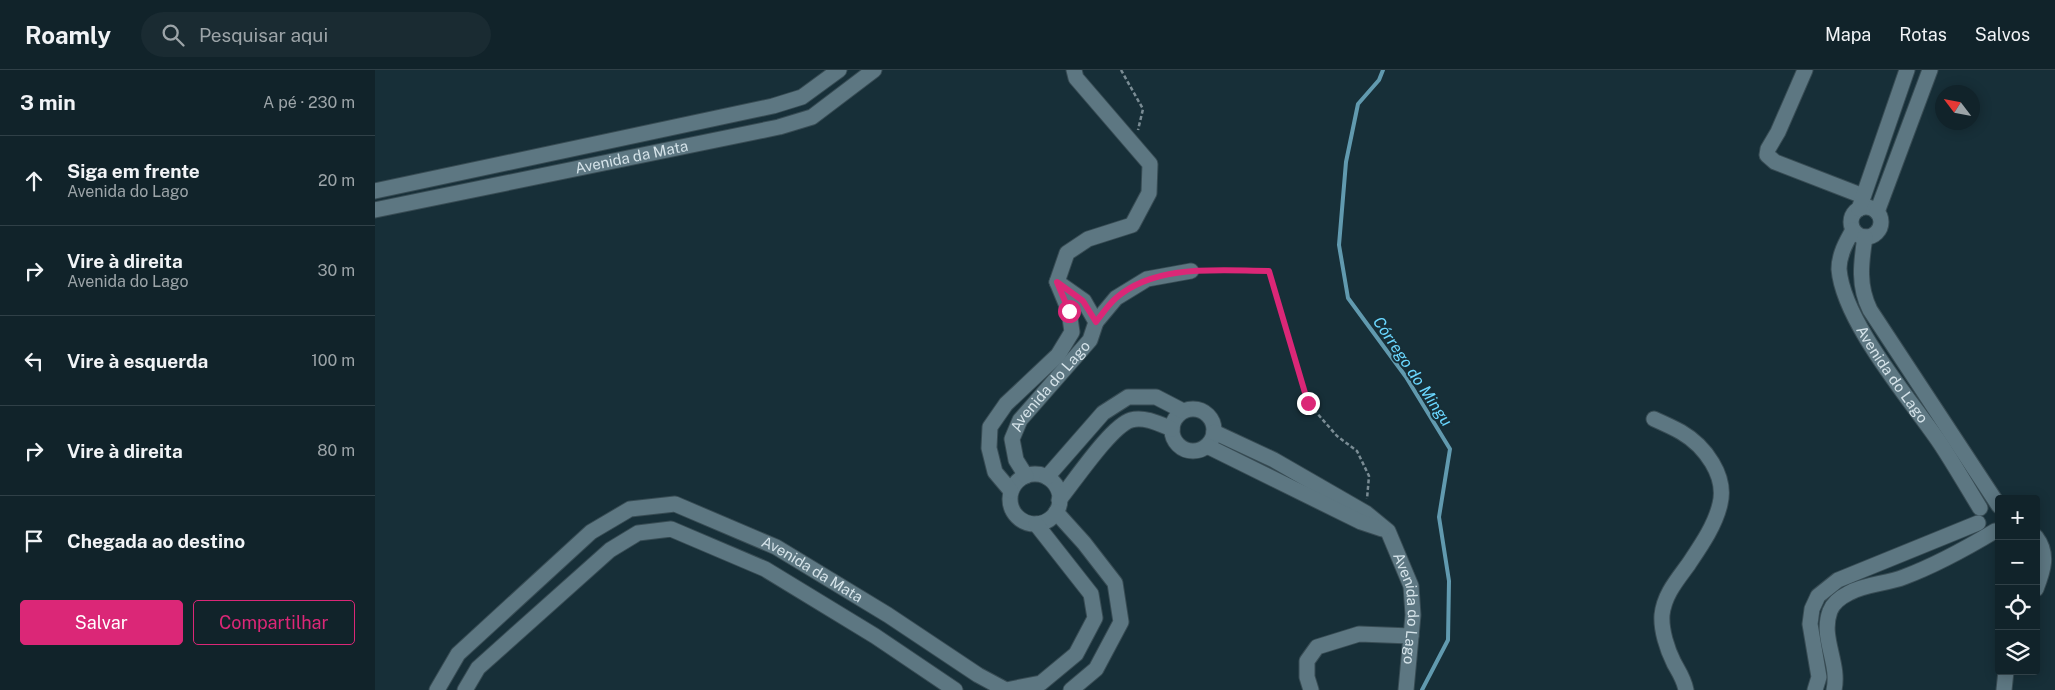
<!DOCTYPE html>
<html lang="pt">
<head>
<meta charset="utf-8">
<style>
	body { margin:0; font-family:"Public Sans",sans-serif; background:#1a2b32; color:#f1f3f6 }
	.controls { position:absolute; right:15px; bottom:15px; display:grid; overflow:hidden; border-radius:5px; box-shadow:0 2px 12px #0003 }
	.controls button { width:45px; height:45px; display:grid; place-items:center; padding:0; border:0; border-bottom:1px solid #304047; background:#11232a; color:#f1f3f6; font:25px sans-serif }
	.compass { position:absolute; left:1560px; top:15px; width:45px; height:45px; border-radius:50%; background:#11232a; box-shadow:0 2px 12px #0003; rotate:302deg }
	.stop { position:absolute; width:15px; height:15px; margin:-11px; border:4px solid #db2777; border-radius:50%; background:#fff }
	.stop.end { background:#db2777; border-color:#fff; box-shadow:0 1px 5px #0008 }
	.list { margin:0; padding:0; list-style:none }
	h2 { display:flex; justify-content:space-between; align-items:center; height:65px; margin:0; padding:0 20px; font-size:21px }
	h2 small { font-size:16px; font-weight:400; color:#9ca4a8 }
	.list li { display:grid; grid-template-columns:32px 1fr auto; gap:15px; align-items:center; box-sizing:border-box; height:90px; padding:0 20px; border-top:1px solid #304047 }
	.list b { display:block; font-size:19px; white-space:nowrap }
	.list p { margin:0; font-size:16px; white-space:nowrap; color:#9ca4a8 }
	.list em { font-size:16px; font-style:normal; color:#9ca4a8 }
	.actions { display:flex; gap:10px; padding:15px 20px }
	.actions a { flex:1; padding:11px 0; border:1px solid #db2777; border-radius:5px; text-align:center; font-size:18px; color:#db2777 }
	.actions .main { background:#db2777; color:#fff }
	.icon { flex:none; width:28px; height:28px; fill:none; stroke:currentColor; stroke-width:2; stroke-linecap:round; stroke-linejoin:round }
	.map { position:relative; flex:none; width:1680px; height:620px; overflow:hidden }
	header { display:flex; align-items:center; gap:30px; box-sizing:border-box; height:70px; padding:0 25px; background:#11232a; border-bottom:1px solid #304047 }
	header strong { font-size:24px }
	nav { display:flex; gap:28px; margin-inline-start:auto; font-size:18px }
	.search { width:350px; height:45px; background:#1a2b32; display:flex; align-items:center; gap:12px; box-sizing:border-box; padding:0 18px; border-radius:28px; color:#9ca4a8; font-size:19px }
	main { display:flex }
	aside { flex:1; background:#11232a }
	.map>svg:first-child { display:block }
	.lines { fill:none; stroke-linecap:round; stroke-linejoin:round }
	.stream { stroke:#619aaf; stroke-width:4 }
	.minor-casing { stroke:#384c54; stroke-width:17 }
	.path { stroke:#7a8c94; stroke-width:2.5; stroke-dasharray:4 2.5; stroke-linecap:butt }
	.minor { stroke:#5d7782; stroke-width:15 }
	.route { stroke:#db2777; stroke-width:6 }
	.labels { text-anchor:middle; stroke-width:4; stroke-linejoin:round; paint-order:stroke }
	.street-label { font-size:15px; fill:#d5e3e9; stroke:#172f38 }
	.water-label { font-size:16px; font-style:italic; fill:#6ad7ff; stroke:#172f38 }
</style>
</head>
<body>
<header>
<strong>Roamly</strong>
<div class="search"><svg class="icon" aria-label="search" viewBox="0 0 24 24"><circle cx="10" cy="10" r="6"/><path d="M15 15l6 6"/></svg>Pesquisar aqui</div>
<nav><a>Mapa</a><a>Rotas</a><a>Salvos</a></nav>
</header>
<main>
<aside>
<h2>3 min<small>A pé · 230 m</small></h2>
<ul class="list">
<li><svg class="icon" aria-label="ahead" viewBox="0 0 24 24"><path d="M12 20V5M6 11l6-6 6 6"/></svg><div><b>Siga em frente</b><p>Avenida do Lago</p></div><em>20 m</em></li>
<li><svg class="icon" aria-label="right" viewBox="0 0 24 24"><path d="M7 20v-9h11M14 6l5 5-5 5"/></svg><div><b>Vire à direita</b><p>Avenida do Lago</p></div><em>30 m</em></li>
<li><svg class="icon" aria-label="left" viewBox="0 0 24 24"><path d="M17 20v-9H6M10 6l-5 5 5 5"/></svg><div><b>Vire à esquerda</b></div><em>100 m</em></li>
<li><svg class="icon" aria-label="right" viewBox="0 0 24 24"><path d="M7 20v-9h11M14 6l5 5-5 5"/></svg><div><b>Vire à direita</b></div><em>80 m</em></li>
<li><svg class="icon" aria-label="arrive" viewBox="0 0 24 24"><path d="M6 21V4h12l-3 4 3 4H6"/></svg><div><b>Chegada ao destino</b></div></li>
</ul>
<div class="actions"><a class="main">Salvar</a><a>Compartilhar</a></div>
</aside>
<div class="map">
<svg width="1680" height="620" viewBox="0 0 1680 620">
	<rect width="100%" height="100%" fill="#172f38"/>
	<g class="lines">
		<!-- stream -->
		<path class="stream" d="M1008,0L1004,10L983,34L971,92L964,175L973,228L1031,307L1075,379L1064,447L1074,511L1073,570L1047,620"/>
		<defs>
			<g id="minor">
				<path d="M1430,0L1403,62L1393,79L1392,85L1400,92L1488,126"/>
				<path d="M0,121L398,36L427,27L464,0"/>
				<circle cx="1491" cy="152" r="15"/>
				<path d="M1484,139L1532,0"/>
				<path id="s1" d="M0,140L404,57L437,47L499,0"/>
				<path d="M1502,142L1555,0"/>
				<path id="s2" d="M1478,160C1471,172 1464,185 1464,199C1468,251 1535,329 1565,373C1579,394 1592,417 1605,438"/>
				<path d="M1490,167C1486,193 1483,216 1495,240L1624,436"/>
				<path d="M721,252L741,228L772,209L816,201"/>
				<circle cx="818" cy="360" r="21"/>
				<path d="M1279,349C1288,353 1297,357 1306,362C1330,376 1352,406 1345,434C1340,456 1325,477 1313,495C1302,510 1289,525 1287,545C1286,560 1292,579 1299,593C1304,602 1309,609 1311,620"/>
				<path id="s3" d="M839,362L899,390L991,443L1013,461L1036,516L1038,545L1031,620"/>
				<path d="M832,376L986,452L1007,459"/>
				<circle cx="660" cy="429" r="25"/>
				<path id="s4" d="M651,406L641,390L637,369L645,350L715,270L721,252L709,231L682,212"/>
				<path d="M672,407L728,343L753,327H781L808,341"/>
				<path d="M636,421L620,402L614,378L615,357L631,334L683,285L697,262L694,241L682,212L692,183L713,169L757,155L774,123L775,94L701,8L699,0"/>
				<path d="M684,430C699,412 736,356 756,350C769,346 785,354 797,359"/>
				<path d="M681,442L709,473L740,513L746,552L721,599L696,620"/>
				<path d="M1661,467C1674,484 1668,501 1661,519"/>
				<path id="s5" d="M62,620L83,584L216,462L255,439L300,434L401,477L513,545L603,605L631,620L666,613L701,584L720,548L716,524L661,454"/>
				<path d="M90,620L103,598L235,480L263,463L296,459L390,499L500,566L580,620"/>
				<path d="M936,620L932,607V591L942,577L984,564L1036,566"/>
				<path d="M1440,620L1444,607L1435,554L1437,539L1443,526L1463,510L1603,453"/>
				<path d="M1459,620C1465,593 1445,568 1455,541C1458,533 1466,527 1474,523C1490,514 1511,514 1529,507C1561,495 1590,479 1620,461"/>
				<path d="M1629,620L1631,601"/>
			</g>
		</defs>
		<!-- minor casing -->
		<use href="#minor" class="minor-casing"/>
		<!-- path -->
		<path class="path" d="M746,0L768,39L763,60
			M827,201H895L933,333L962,366L982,381L994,406L992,429"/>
		<!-- minor -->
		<use href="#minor" class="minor"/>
	</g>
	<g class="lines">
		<!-- route -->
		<path class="route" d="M694,241L682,212L708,231L721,252C727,244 734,234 741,228C782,193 845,201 894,201L933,333"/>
	</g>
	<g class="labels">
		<!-- street labels -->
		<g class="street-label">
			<text dy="5" stroke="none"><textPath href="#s1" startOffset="262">Avenida da Mata</textPath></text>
			<text dy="5" stroke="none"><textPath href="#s2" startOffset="161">Avenida do Lago</textPath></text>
			<text dy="5" stroke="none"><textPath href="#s4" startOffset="106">Avenida do Lago</textPath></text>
			<text dy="5" stroke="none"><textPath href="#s5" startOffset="465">Avenida da Mata</textPath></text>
			<text dy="5" stroke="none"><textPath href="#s3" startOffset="282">Avenida do Lago</textPath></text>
		</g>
		<!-- water labels -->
		<g class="water-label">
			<text transform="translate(1038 301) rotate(56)" y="6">Córrego do Mingu</text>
		</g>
	</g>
</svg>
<div class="controls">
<button>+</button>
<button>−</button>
<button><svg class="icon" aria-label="locate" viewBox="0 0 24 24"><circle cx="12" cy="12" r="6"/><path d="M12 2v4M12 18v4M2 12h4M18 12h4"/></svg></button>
<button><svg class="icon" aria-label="layers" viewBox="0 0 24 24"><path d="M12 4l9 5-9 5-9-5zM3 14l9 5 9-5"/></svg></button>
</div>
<svg class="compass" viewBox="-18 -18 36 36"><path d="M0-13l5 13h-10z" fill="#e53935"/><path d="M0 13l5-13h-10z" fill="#9ca4a8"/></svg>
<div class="stop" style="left:694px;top:241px"></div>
<div class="stop end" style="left:933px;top:333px"></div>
</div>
</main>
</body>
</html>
